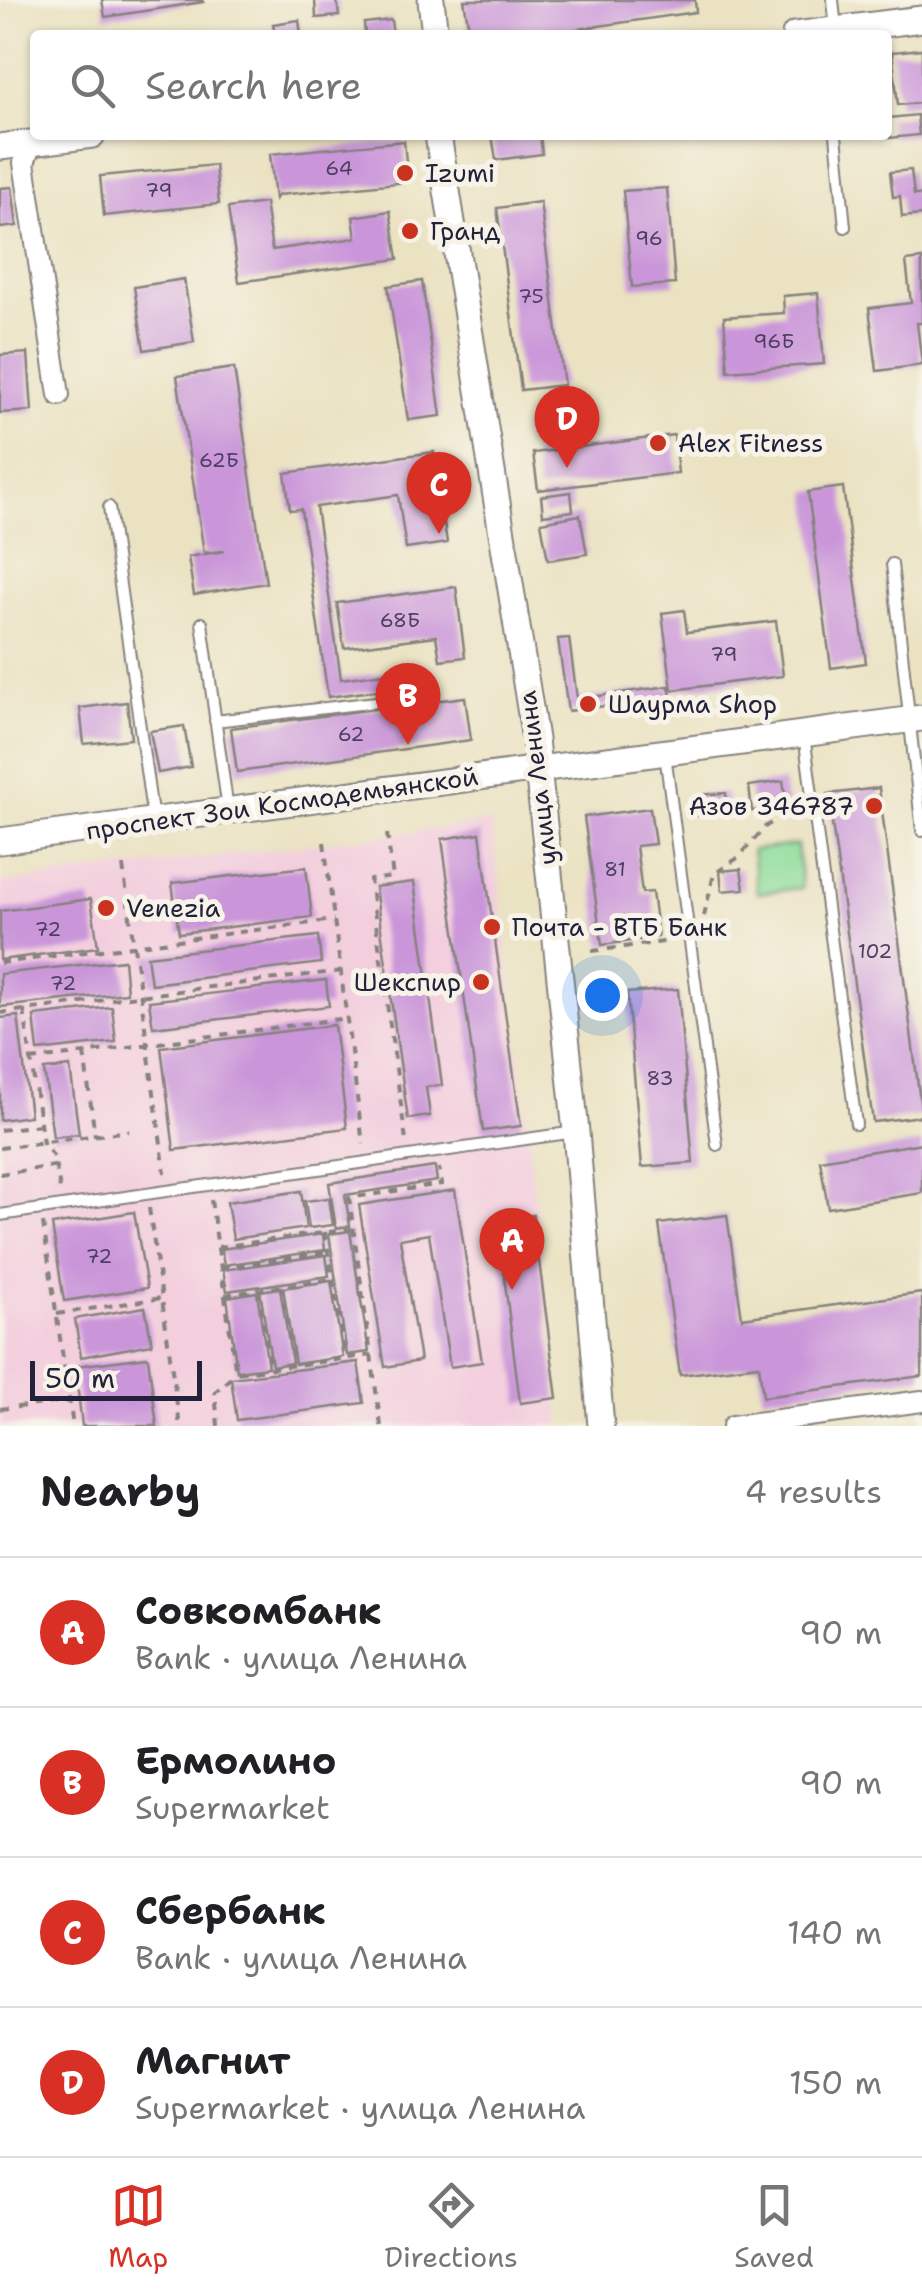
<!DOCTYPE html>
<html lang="en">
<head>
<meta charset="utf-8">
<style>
	body { margin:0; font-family:"Shantell Sans",sans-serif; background:#f6f6f6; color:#202124 }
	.scale { position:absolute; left:30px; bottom:25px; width:172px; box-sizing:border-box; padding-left:10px; border:5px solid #22223b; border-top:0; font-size:28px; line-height:35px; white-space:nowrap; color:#22223b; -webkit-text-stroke:8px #f7f3e8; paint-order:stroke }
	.you { position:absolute; left:602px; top:995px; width:35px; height:35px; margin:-25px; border:8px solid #fff; border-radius:50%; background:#1a73e8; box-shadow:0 0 0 15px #1a73e833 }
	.badge { display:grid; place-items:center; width:65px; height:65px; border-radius:50%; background:#d93025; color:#fff; font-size:32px; font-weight:700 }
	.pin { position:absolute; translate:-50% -82px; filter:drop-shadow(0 2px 5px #0008) }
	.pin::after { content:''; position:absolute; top:52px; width:35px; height:30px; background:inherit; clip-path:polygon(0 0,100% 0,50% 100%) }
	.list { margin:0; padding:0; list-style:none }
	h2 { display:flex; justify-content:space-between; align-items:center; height:130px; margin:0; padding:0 40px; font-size:42px }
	h2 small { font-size:32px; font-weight:400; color:#757577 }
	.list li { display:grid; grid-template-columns:65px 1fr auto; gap:30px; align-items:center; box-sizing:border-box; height:150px; padding:0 40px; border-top:2px solid #e0e0e0 }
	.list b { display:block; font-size:38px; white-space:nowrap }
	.list p { margin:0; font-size:32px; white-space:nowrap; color:#757577 }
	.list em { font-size:32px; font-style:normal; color:#757577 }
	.icon { flex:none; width:55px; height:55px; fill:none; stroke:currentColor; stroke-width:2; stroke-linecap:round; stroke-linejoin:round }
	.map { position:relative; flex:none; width:922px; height:1426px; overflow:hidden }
	.search { position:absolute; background:#fff; box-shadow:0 2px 8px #0004; left:30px; right:30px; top:30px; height:110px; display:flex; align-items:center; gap:25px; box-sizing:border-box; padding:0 35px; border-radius:10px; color:#757577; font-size:38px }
	.sheet { height:730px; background:#fff }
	nav { display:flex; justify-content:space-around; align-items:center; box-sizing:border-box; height:140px; border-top:2px solid #e0e0e0; background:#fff; font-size:28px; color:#757577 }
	nav a { display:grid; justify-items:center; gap:5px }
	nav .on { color:#d93025 }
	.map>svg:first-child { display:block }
	.built { fill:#f3cfde }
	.green { fill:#90de9c; stroke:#59806c; stroke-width:2.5 }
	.building { fill:#ca96d9 }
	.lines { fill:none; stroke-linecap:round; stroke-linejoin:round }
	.service-casing { stroke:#86827e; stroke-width:14 }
	.minor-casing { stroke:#86827e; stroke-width:24 }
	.tertiary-casing { stroke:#86827e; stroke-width:29 }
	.path { stroke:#86827e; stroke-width:4; stroke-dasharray:8 8; stroke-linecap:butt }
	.service { stroke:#fff; stroke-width:10 }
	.minor { stroke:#fff; stroke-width:20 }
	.tertiary { stroke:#fff; stroke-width:25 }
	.poi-dot { fill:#c8321e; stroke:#f7f3e8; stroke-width:4 }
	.labels { text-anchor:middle; stroke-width:10; stroke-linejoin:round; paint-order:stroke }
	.number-label { font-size:20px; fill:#4c3f62 }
	.poi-label { font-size:25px; fill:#22223b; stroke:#f7f3e8; text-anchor:start }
	.street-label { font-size:25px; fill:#22223b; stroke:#f7f3e8 }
</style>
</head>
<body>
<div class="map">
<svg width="922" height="1426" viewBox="0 0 922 1426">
	<rect width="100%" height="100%" fill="#f7f3e8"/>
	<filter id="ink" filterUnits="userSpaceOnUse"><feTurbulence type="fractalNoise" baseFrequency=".01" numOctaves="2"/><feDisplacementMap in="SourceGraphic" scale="20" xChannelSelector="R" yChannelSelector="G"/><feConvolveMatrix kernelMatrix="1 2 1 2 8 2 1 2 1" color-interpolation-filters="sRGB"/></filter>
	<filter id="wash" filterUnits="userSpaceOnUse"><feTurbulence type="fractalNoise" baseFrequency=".0048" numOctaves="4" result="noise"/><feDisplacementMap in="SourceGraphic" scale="40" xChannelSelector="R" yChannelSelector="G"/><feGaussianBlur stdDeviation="2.25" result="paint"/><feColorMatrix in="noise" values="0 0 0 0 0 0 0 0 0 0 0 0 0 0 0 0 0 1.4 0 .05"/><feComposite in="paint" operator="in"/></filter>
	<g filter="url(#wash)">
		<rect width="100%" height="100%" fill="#eae2c1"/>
		<!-- built -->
		<path class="built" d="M492,822L561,1426H0V883Z"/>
		<!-- green -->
		<path class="green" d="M797,845L802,888L757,893L752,850Z"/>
		<g id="blocks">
			<!-- building -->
			<path class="building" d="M102,0H202L203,2L105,17Z
				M315,0H337L339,16L316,18Z
				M464,0H695L696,12L536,35H470Z
				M299,20L301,35H275L273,24Z
				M391,20L393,35H365L364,23Z
				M922,49V103L898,105L892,52Z
				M917,115L919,135L890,138L888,118Z
				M492,135H540L542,154L496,160Z
				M404,141L408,182L279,195L275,199L270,154Z
				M215,165L219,204L104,216L100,176Z
				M911,170L914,195H922V215L902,217L900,196L893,197L890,172Z
				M12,187L17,226L0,228V188Z
				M667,188L675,284L632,287L623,191Z
				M540,202L564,385L521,390L497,208Z
				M265,203L272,250L356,238L353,217L390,211L398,259L239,282L228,208Z
				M922,259V323H917L922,365L877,371L869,308L911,303L906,261Z
				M184,279L194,342L144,350L134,287Z
				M422,281L441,416L408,420L388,286Z
				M818,293L824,364L728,371L724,317L784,313L783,296Z
				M28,353L32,411L0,413V355Z
				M234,368L266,583L194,595L188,557L224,551L204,553L177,376Z
				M674,435L678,473L538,490L533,453Z
				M434,452L447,543L406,549L398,495L316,507L341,679L412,669L415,685L328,697L301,509L290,510L285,473Z
				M843,487L866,663L831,668L808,492Z
				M571,492L573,511L543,515L541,496Z
				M580,515L587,554L548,560L541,522Z
				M456,587L465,657L440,660L436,636L344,648L337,603Z
				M684,610L687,632L776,621L783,676L672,690L662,613Z
				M569,638L577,699L669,686L671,697L568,711L558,639Z
				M465,697L471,740L237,772L231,728Z
				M127,702L131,739L84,744L80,708Z
				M184,726L191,767L158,773L150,731Z
				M783,781L787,806L752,811L749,786Z
				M879,788L922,1116L873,1122L828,794Z
				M726,793L728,814L698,816L696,795Z
				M650,808L655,844L636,846L642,893L652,892L658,937L602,945L584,817Z
				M480,833L521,1126L483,1131L442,839Z
				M306,867L312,917L179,933L172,883Z
				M741,869L744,889L722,891L720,871Z
				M414,882L442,1085L426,1087L430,1116L408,1119L375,887Z
				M91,899L98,947L0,960V911Z
				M318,936L321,963L151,984L147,956Z
				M124,960L127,993L0,1007V974Z
				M326,980L329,1006L153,1027L149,1001Z
				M678,989L693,1163L642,1167L627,993Z
				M112,1007L116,1042L38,1051L34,1016Z
				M18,1016L30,1116L0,1120V1018Z
				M334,1025L347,1128L174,1150L161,1047Z
				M70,1067L79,1134L53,1137L44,1070Z
				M922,1143V1193L828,1208L820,1160Z
				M435,1167L437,1181L345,1195L350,1226L336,1228L329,1183Z
				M455,1190L482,1362L450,1367L429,1234L400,1239L420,1361L385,1367L359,1205Z
				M301,1191L306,1228L233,1239L227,1202Z
				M329,1198L333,1225L309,1228L305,1201Z
				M134,1212L147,1288L64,1301L52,1225Z
				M533,1215L557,1398L520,1403L497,1220Z
				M727,1215L742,1318L922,1293V1376L763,1397L759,1365L680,1375L659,1224Z
				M350,1231L369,1352L347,1355L329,1234Z
				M323,1234L325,1250L224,1265L221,1249Z
				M326,1255L329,1276L227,1291L223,1270Z
				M331,1281L343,1357L295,1364L283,1288Z
				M280,1288L292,1363L272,1366L260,1291Z
				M257,1292L268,1367L237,1371L227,1297Z
				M145,1307L152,1344L81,1357L75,1319Z
				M148,1357L157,1426H82L75,1366Z
				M358,1362L364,1403L237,1420L231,1378Z"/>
		</g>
	</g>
	<g filter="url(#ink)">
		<use href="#blocks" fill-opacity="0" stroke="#86827e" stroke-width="2.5"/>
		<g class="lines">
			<defs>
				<path id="service" d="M833,0L836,29
					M836,135L845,227
					M109,507L153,820
					M892,564L922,831
					M202,623L228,810
					M215,721L418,697
					M804,735L856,1124
					M665,754L717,1145
					M0,1215L575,1132"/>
				<path id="minor" d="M31,143L24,163L59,395
					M733,1426L922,1401"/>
				<path id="tertiary" d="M431,0L435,35
					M795,35L922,19
					M438,135L535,739L576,1132L601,1426
					M0,147L92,135
					M0,841L922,718"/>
			</defs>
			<!-- service casing -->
			<use href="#service" class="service-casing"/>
			<!-- minor casing -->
			<use href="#minor" class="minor-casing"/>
			<!-- tertiary casing -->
			<use href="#tertiary" class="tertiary-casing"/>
			<!-- path -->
			<path class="path" d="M387,834L393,877L370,880L406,1141
				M324,842L363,1144
				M123,866L165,1173
				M704,916L714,874L739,857L766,826L786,815L797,801
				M592,951L671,941
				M0,963L334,920
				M24,1010L43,1143L54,1157L60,1189
				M0,1013L341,971
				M84,1053L95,1136
				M31,1060L347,1018
				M0,1130L40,1125
				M0,1148L129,1131
				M0,1174L55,1166
				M211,1200L236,1373
				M149,1208L180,1426
				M43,1223L73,1426
				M325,1232L345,1358
				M218,1247L352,1229
				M221,1268L328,1252
				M281,1286L294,1365
				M259,1290L270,1368
				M225,1295L332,1279
				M57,1314L161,1298
				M0,1409L70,1401
				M218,1426L215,1392L236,1373L372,1355
				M381,1426L349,1198L442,1184L439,1168"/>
			<!-- service -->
			<use href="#service" class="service"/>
			<!-- minor -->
			<use href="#minor" class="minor"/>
			<!-- tertiary -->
			<use href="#tertiary" class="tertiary"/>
		</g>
	</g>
	<!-- markers -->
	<g class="poi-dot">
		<circle cx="405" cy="173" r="10"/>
		<circle cx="410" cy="231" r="10"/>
		<circle cx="658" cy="443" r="10"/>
		<circle cx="588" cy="704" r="10"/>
		<circle cx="874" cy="806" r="10"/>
		<circle cx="106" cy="908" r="10"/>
		<circle cx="492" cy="927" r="10"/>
		<circle cx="481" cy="982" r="10"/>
	</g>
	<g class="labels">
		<!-- number labels -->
		<g class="number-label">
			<text x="339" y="175">64</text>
			<text x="159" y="197">79</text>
			<text x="649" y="245">96</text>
			<text x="531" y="303">75</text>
			<text x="774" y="348">96Б</text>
			<text x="219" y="467">62Б</text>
			<text x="400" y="627">68Б</text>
			<text x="724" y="661">79</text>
			<text x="351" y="741">62</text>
			<text x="615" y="876">81</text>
			<text x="48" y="936">72</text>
			<text x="875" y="958">102</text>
			<text x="63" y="990">72</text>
			<text x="660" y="1085">83</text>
			<text x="99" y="1263">72</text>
		</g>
		<!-- poi labels -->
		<g class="poi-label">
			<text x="425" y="182">Izumi</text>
			<text x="430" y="240">Гранд</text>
			<text x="678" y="452">Alex Fitness</text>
			<text x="608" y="713">Шаурма Shop</text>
			<text x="854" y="815" text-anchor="end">Азов 346787</text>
			<text x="126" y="917">Venezia</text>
			<text x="512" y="936">Почта - ВТБ Банк</text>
			<text x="461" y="991" text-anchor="end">Шекспир</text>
		</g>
		<!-- street labels -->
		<g class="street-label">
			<text transform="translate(537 778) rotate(-97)" y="9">улица Ленина</text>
			<text transform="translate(282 803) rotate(-8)" y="9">проспект Зои Космодемьянской</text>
		</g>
	</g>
</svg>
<div class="scale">50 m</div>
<div class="you"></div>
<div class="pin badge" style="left:512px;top:1290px">A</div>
<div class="pin badge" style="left:408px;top:745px">B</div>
<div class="pin badge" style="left:439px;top:534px">C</div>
<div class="pin badge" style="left:567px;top:468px">D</div>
<div class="search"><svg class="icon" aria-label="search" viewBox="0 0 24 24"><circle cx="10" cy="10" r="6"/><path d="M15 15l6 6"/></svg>Search here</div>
</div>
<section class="sheet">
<h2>Nearby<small>4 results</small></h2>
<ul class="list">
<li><span class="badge">A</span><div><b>Совкомбанк</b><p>Bank · улица Ленина</p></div><em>90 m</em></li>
<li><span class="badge">B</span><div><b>Ермолино</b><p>Supermarket</p></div><em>90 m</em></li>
<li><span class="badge">C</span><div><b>Сбербанк</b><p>Bank · улица Ленина</p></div><em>140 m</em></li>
<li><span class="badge">D</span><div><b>Магнит</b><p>Supermarket · улица Ленина</p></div><em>150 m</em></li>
</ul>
</section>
<nav>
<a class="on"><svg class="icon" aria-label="map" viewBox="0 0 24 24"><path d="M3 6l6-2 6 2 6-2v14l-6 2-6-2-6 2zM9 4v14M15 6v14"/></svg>Map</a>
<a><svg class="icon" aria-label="directions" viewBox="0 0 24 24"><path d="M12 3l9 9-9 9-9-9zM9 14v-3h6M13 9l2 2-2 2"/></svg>Directions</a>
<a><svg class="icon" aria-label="saved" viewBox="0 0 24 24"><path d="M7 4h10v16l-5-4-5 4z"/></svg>Saved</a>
</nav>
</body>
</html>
